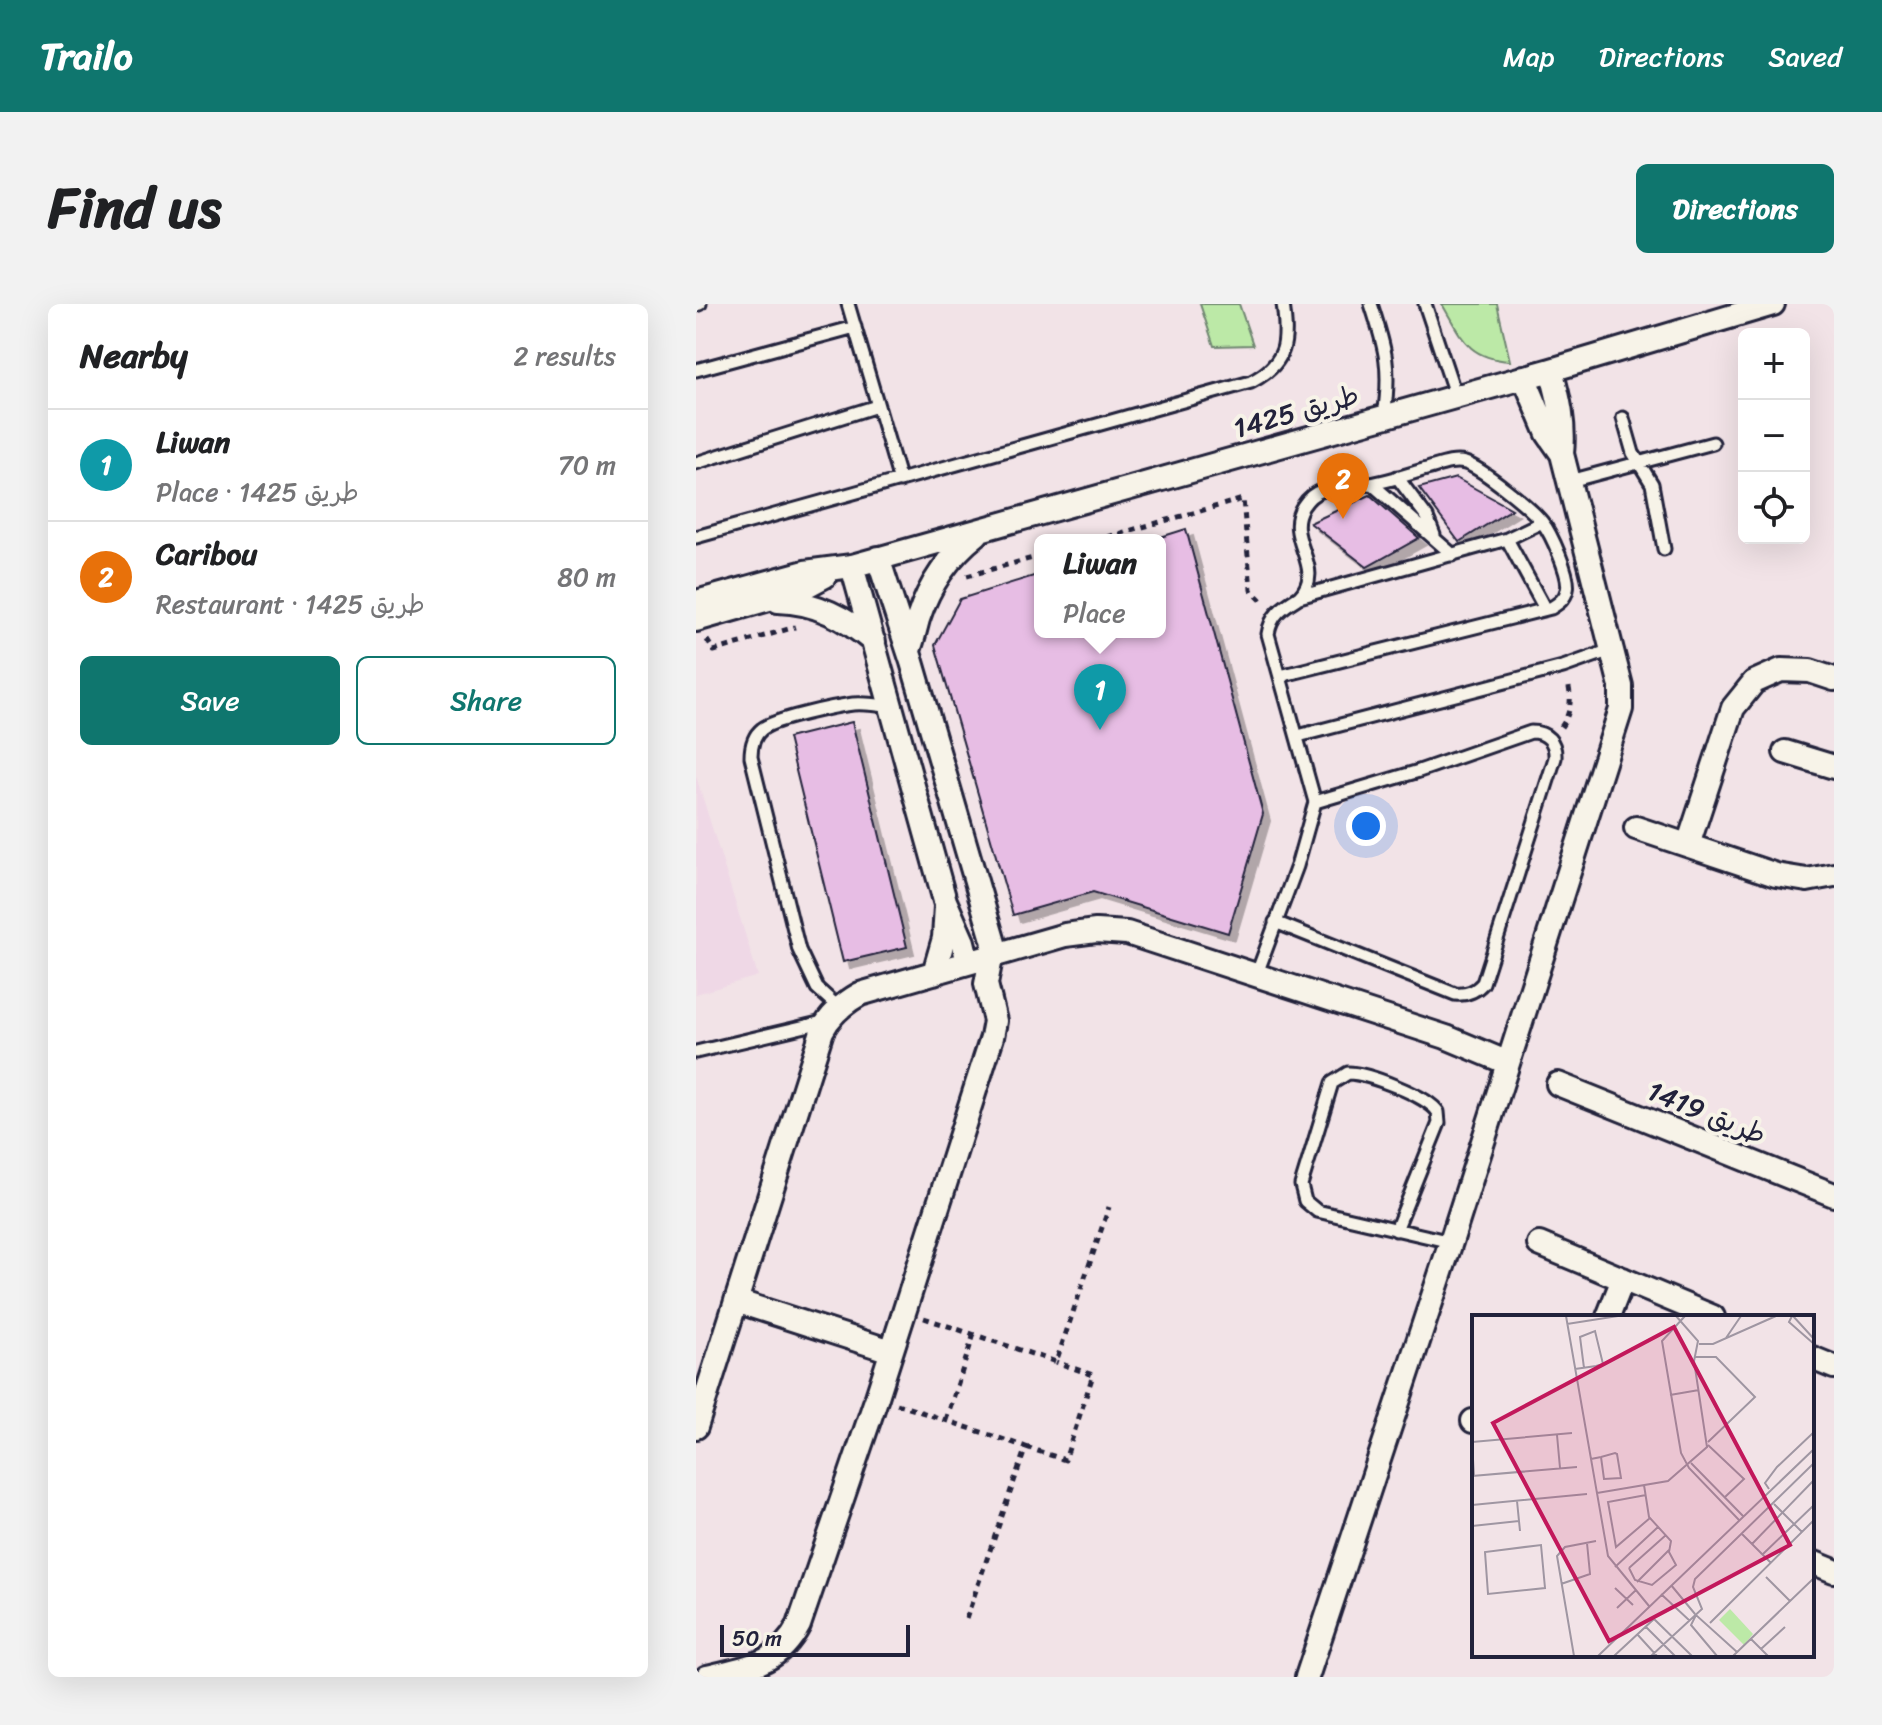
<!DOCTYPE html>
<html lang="en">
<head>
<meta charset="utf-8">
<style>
	body { margin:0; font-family:Sriracha,"Playpen Sans Arabic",sans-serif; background:#f2f2f2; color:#202124 }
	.controls { position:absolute; right:24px; top:24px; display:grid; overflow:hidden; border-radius:12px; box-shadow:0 8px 32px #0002 }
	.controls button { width:72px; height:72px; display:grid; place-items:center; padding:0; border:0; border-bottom:2px solid #e0e0e0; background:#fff; color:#202124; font:40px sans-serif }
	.scale { position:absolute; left:24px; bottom:20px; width:190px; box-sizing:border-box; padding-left:8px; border:4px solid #22223b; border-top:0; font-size:22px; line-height:28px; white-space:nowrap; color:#22223b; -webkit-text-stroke:6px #f7f3e8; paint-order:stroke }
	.you { position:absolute; left:670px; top:522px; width:28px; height:28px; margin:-20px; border:6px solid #fff; border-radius:50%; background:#1a73e8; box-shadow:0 0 0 12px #1a73e833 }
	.badge { display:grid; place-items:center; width:52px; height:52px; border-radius:50%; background:#0f766e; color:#fff; font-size:26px; font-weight:700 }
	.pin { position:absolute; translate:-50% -66px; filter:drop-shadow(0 2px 4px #0008) }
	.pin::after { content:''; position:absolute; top:42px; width:28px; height:24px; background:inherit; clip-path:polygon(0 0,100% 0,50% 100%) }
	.popup { position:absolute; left:338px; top:230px; width:132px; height:104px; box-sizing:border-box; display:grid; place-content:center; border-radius:12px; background:#fff; filter:drop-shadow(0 2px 6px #0005); font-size:26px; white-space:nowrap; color:#757577 }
	.popup b { font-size:30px; color:#202124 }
	.popup::after { content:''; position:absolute; left:50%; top:100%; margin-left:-16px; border:16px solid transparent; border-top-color:#fff }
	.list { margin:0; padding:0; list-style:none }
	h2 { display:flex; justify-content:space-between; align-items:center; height:104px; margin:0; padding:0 32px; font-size:34px }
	h2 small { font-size:26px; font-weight:400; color:#757577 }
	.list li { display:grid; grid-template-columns:52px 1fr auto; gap:24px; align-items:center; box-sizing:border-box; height:112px; padding:0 32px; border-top:2px solid #e0e0e0 }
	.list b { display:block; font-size:30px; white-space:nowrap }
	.list p { margin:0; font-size:26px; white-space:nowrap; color:#757577 }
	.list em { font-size:26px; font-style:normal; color:#757577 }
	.actions { display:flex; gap:16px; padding:24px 32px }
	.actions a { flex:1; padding:18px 0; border:2px solid #0f766e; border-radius:12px; text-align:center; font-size:28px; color:#0f766e }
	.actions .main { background:#0f766e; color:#fff }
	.icon { flex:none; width:44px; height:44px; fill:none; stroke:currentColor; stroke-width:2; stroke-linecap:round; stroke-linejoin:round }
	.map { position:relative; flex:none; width:1138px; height:1373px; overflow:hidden; border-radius:12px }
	header { display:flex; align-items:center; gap:48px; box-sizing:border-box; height:112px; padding:0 40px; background:#0f766e; color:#fff }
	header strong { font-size:38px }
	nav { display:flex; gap:44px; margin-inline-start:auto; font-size:28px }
	.intro { display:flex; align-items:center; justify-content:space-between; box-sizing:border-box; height:192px; padding:0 48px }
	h1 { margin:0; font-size:56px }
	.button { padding:20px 36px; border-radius:12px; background:#0f766e; color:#fff; font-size:28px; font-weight:700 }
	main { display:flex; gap:48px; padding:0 48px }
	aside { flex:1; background:#fff; border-radius:12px; box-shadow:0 8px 32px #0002 }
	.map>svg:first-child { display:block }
	.built { fill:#efd8e6 }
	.green { fill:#bce9a7; stroke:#6f8671; stroke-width:2 }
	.building { fill:#e7bde4; stroke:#22223b; stroke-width:2; filter:url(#shadow) }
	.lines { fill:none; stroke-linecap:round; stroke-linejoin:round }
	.service-casing { stroke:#22223b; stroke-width:17 }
	.minor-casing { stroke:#22223b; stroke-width:28 }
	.path { stroke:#22223b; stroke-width:5; stroke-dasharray:6 6; stroke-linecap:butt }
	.service { stroke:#f7f3e8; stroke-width:11 }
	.minor { stroke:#f7f3e8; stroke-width:22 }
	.labels { text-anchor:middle; stroke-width:8; stroke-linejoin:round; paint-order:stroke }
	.street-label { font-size:28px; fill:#22223b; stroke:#f7f3e8 }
	.inset-road { fill:none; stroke:#9f96a2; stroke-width:2 }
	.view { fill:#c2185b; fill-opacity:0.15; stroke:#c2185b; stroke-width:4 }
	.inset-edge { fill:none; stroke:#22223b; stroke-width:4 }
</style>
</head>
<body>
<header>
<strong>Trailo</strong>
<nav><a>Map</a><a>Directions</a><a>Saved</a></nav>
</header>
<div class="intro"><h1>Find us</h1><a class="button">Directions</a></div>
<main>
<aside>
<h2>Nearby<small>2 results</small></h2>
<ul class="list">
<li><span class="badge" style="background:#0f9aa8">1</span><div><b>Liwan</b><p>Place · طريق 1425</p></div><em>70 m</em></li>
<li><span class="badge" style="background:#e8710a">2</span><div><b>Caribou</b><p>Restaurant · طريق 1425</p></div><em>80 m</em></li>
</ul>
<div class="actions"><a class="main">Save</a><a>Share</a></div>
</aside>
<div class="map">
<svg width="1138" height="1373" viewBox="0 0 1138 1373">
	<defs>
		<filter id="shadow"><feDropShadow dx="7" dy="7" stdDeviation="0" flood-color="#0004"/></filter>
	</defs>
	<rect width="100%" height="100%" fill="#f2e3e7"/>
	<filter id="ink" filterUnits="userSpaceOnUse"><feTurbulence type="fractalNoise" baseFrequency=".0125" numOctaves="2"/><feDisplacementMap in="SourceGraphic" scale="16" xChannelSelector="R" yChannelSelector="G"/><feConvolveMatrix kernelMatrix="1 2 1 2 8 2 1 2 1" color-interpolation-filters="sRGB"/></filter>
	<g filter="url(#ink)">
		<!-- built -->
		<path class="built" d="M0,472L62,672L0,690Z"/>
		<!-- green -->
		<path class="green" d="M504,0H543L557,41L518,42Z
			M746,0H801L814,57C771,54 766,34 746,0Z"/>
		<!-- building -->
		<path class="building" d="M760,174L816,205L763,238L723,184Z
			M674,191L723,234L671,263L614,219Z
			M490,225L567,510L532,629L397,588L317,611L239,341L264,295L344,270V328H464V236H455Z
			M156,418L211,643L147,658L92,434Z"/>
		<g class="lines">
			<defs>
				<path id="service" d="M152,0L204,177
					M675,0C690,46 695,64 688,113
					M729,0L760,93
					M0,1L4,0
					M0,66L159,23
					M927,114L937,149L956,180L968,245
					M0,159L181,102
					M701,173L731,213L738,231
					M874,177L1017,139
					M676,180L757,251
					M0,233L555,78C592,59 592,37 587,0
					M811,235L849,305
					M584,372L855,304C863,299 869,295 871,286C875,273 855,229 846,218C835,204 786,164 769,159C756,155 740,163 727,166C710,171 692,177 674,180C658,183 640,182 625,187C618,189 611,196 607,202C586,234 632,264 603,293
					M602,432L867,363L915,346
					M579,618L759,690C771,691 779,688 787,679L859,454C860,438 851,428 835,428L723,467L619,498
					M560,672L601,562L619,498L572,330C575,310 587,303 603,293L811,235L846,218
					M143,704L121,684L103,646L55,453C55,443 57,432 66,425C78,415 140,402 157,400C170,399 183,401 195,403
					M0,748L131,717
					M700,926L743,819L742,808C732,792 671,769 652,769L636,779L605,881L609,897L621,907L755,938"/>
				<path id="minor" d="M828,73L852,130L866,150
					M156,262L249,597L267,638L272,658
					M82,297C120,298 150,314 178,338
					M0,298L109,268L156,262L288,225L855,66L1077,0
					M0,316L101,287L129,272
					M213,346C217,336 219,326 222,315C233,281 253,252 281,230
					M1089,448L1138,463
					M940,524L1080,571L1111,576L1138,571
					M992,541L1037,404L1058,378L1085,366L1114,367L1138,375
					M238,669L248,634L250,602
					M862,780L1138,891
					M843,940L1017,1013
					M40,997L195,1047
					M912,1013L927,975
					M1116,1054L1138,1063
					M777,1117H778
					M0,1123L126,727C134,711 148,699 164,690L369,631L400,627L431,629L750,733L812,759
					M1116,1258L1138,1267
					M11,1373C52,1363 82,1361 103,1321L181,1093L296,733L299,717L290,680L298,639L216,358L182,254
					M611,1373L755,938L925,405V382L866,150C869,120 863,94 855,66"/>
			</defs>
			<!-- service casing -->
			<use href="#service" class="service-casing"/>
			<!-- minor casing -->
			<use href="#minor" class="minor-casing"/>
			<!-- path -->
			<path class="path" d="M400,236L547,195L555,286L569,300
				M271,272L344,252
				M11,336L18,347L99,323
				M865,423C875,409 876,395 872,379
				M228,1014L360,1058L413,903
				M201,1100L330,1143L270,1315
				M250,1116L278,1030
				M330,1143L369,1156L397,1071L360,1058"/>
			<!-- service -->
			<use href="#service" class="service"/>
			<!-- minor -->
			<use href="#minor" class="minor"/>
		</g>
	</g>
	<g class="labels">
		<!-- street labels -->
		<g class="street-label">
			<text transform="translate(600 107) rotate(-16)" y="10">طريق 1425</text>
			<text transform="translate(1011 808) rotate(22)" y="10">طريق 1419</text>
		</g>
	</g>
	<!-- overview -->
	<g transform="translate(776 1011)">
		<rect width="342" height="342" fill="#f2e3e7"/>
		<path d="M258,294L281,319L272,330L247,305Z" fill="#bce9a7"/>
		<path class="inset-road" d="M94,1L136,241L177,291M213,1L190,26L209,138L217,153L267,205M320,1L317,7L342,29M321,1L342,24M95,9L146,1M254,23L269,1M227,29H241L304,1M223,42H244L283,82L236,127M103,54L124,51L131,49L123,16L108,22L112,53M198,80L227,75M85,120L88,153M0,127L100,118M0,127L2,161M236,130L272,164L253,182M119,144L129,142L143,138L145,139L149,163L132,164L129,142M219,148L271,201M0,161L105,152M297,174L293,168L305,152L342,117M125,178L196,166L235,132L222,46L226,26L204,1M174,180L136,187L144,232L178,203M45,186L48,216M302,189L330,217M0,190L115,179M0,211L47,206M270,219L299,248M280,229L342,165M69,230L73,273L16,279L13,237ZM291,239L342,190M143,252L186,212M157,253L163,265L180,270L204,250L197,237L199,226L177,202L172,170M157,253L194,220M294,262L318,286M165,267L197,235M89,269L118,259L115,228M199,270L223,299M143,273L161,290M189,279L218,306M145,293L164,275M238,308L342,205M173,311L203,341M165,319L185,341M279,324L296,341M289,334L313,312M102,341L85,241L93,232L124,226M126,341L342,134M142,341L182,304L220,341M179,341L230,294L221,272L223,264L342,148M245,341L219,310L224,300L265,337M261,341L342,263"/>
		<path class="view" d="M202,12L318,230L137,326L21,108Z"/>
		<rect width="342" height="342" class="inset-edge"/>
	</g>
</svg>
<div class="controls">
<button>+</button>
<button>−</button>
<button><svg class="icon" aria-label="locate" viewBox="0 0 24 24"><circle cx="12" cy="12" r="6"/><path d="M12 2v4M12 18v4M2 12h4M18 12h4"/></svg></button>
</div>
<div class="scale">50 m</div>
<div class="you"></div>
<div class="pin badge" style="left:404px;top:426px;background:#0f9aa8">1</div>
<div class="popup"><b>Liwan</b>Place</div>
<div class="pin badge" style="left:647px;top:215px;background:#e8710a">2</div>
</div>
</main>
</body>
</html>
